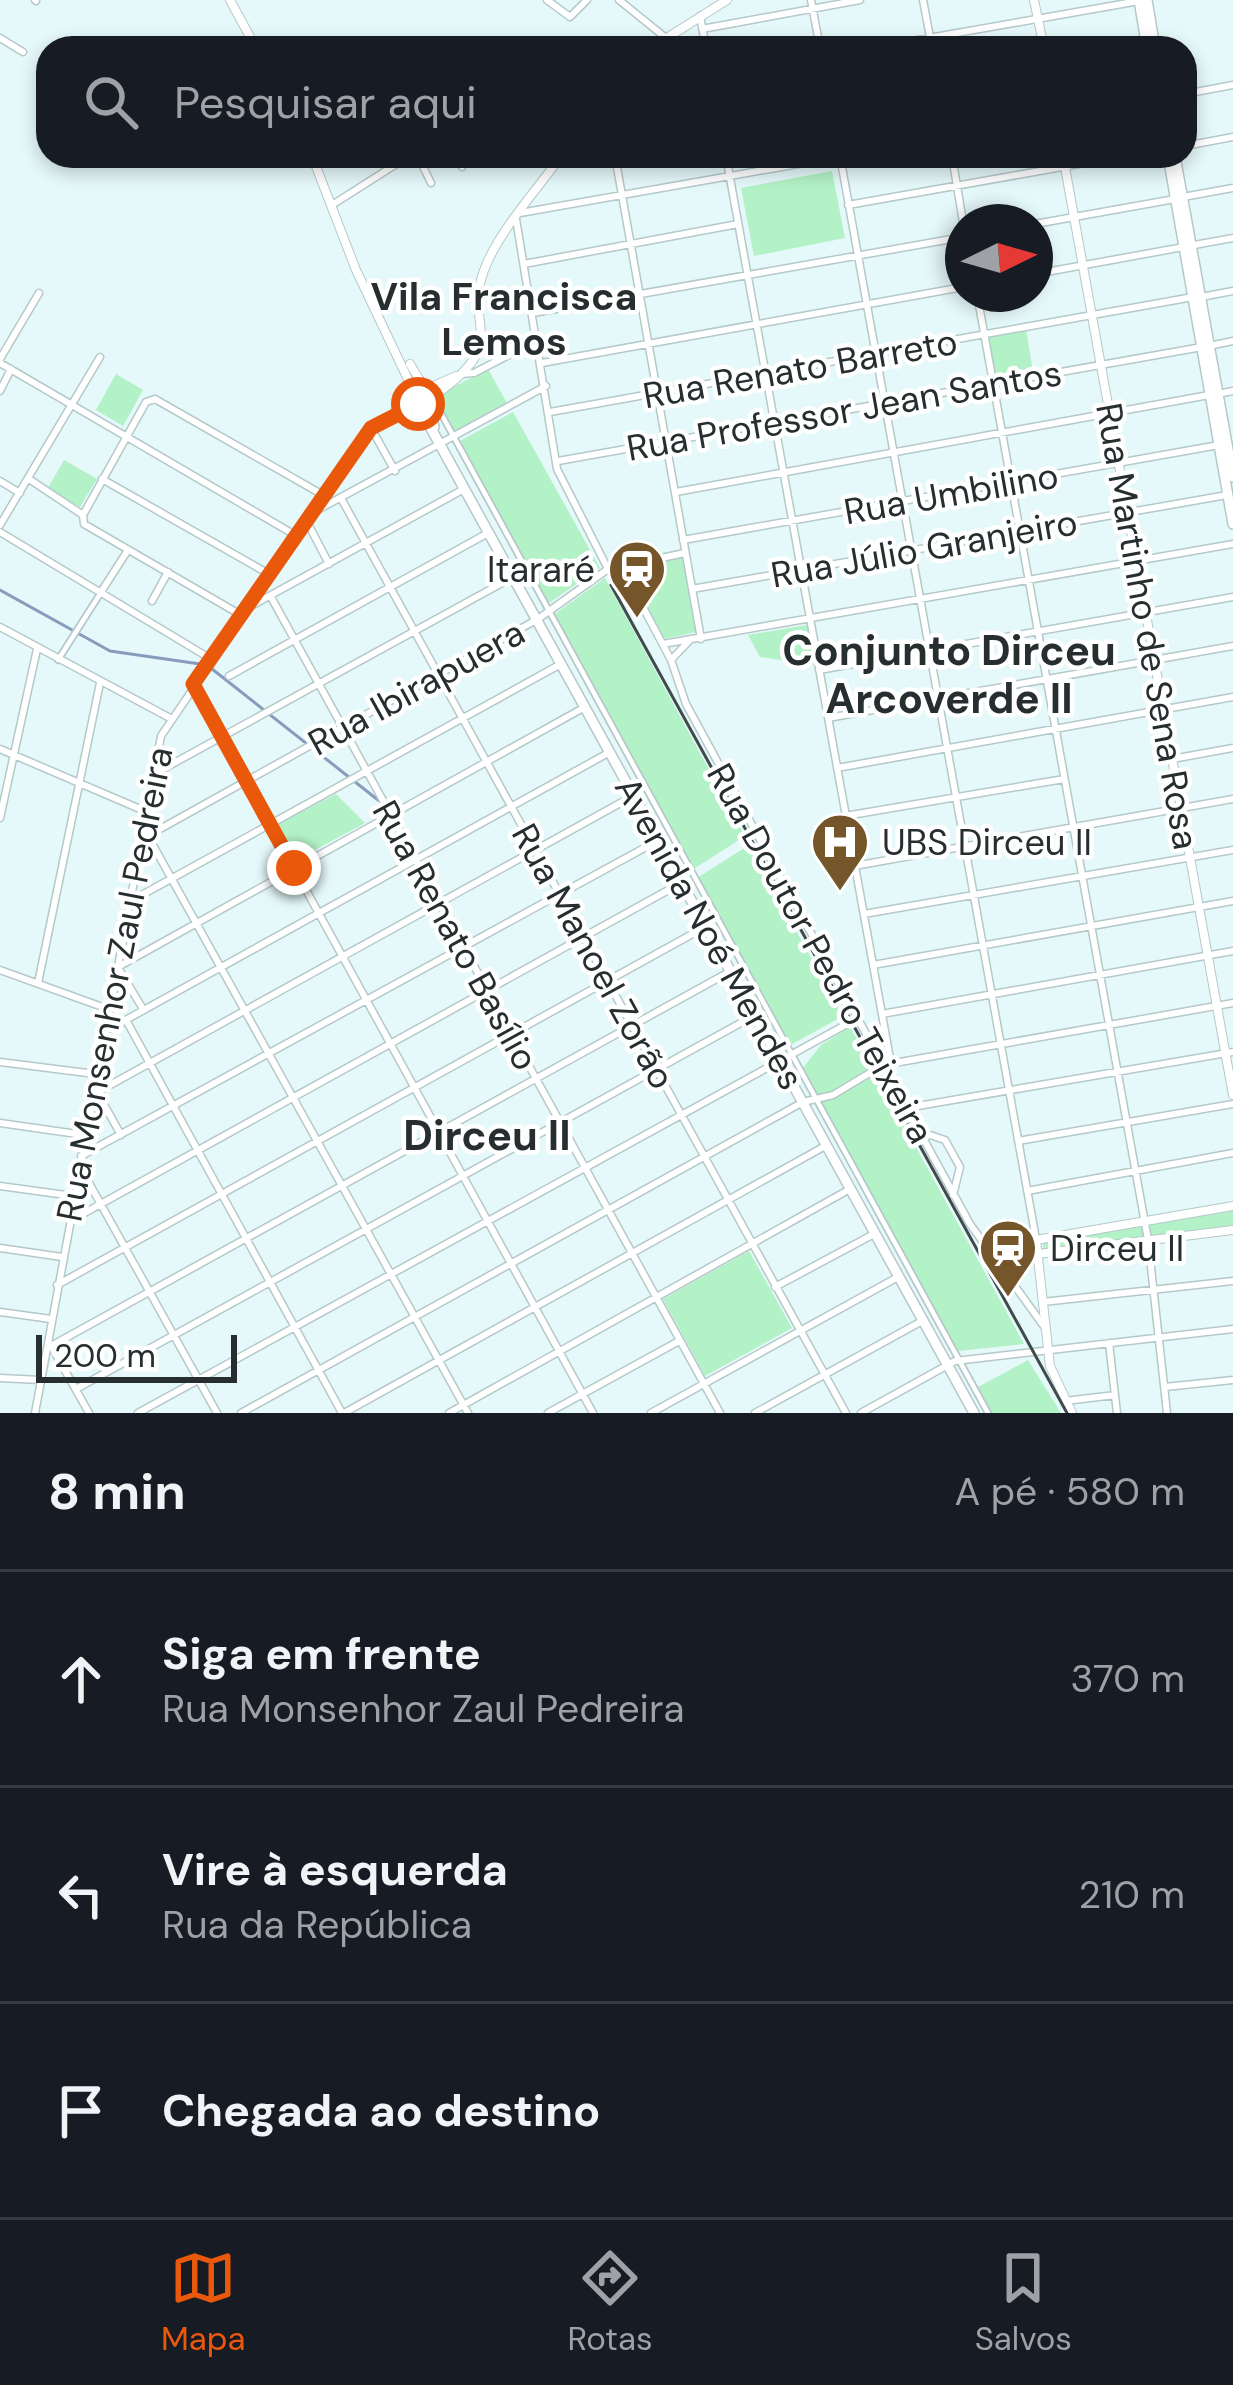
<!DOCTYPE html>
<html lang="pt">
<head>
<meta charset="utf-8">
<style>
	body { margin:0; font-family:"DM Sans",sans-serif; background:#242831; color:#f1f3f6 }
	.compass { position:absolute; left:945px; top:204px; width:108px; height:108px; border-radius:50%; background:#171b24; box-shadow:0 6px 18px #0003; rotate:85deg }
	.scale { position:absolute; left:36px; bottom:30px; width:201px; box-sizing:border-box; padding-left:12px; border:6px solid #272e2f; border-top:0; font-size:33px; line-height:42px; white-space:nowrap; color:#272e2f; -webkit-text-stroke:9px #fff; paint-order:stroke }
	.stop { position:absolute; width:36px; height:36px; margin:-27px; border:9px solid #ea580c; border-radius:50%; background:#fff }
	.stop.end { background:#ea580c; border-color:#fff; box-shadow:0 3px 12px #0008 }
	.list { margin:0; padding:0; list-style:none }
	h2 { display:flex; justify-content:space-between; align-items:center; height:156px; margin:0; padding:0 48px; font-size:51px }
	h2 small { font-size:39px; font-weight:400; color:#9ea1a6 }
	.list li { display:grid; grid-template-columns:78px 1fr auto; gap:36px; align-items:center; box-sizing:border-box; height:216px; padding:0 48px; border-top:3px solid #363941 }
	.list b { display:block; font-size:45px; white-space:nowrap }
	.list p { margin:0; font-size:39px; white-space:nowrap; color:#9ea1a6 }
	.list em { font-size:39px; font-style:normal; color:#9ea1a6 }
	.icon { flex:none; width:66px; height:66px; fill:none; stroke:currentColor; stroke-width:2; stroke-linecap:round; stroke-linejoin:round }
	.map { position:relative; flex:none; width:1233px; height:1413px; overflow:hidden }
	.search { position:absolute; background:#171b24; box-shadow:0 6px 18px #0003; left:36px; right:36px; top:36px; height:132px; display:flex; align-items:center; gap:30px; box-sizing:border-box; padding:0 42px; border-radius:36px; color:#9ea1a6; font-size:45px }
	.sheet { height:804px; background:#171b24 }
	nav { display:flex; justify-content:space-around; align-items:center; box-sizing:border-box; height:168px; border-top:3px solid #363941; background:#171b24; font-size:33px; color:#9ea1a6 }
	nav a { display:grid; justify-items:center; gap:6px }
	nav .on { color:#ea580c }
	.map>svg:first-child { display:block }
	.green { fill:#b3f1c6 }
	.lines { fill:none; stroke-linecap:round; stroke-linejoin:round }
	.stream { stroke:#879cbc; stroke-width:3 }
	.pedestrian-casing { stroke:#b5c8ca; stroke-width:8 }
	.minor-casing { stroke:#b5c8ca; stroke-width:9 }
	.tertiary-casing { stroke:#b5c8ca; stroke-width:10 }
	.secondary-casing { stroke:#b5c8ca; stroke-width:12 }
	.pedestrian { stroke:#fff; stroke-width:4.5 }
	.minor { stroke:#fff; stroke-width:6 }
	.tertiary { stroke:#fff; stroke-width:8 }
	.secondary { stroke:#fff; stroke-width:9 }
	.tram { stroke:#424b4c; stroke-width:3 }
	.route { stroke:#ea580c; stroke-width:15 }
	.labels { text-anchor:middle; stroke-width:9; stroke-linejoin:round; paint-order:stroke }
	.street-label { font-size:36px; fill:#272e2f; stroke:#fff }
	.poi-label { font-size:36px; fill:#272e2f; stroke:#fff; text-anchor:start }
	.neighbourhood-label { font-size:39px; font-weight:bold; fill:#272e2f; stroke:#fff }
	.quarter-label { font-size:42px; font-weight:bold; fill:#272e2f; stroke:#fff }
</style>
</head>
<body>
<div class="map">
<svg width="1233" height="1413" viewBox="0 0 1233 1413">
	<rect width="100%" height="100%" fill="#e5f8fa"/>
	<!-- green -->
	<path class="green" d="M832,171L845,238L754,256L741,188Z
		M1026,329L1033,372L995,379L988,336Z
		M488,369L507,403L451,435L438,395Z
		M116,374L143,390L123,426L96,410Z
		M513,412L600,568L546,605L456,443Z
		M64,460L97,479L80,507L48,488Z
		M683,557L697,632L663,639L624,567Z
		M605,578L745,836L689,872L552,616Z
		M807,625L815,665L760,657L748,635Z
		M336,794L365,823L296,860L274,826Z
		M749,845L843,1016L787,1047L694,880Z
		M850,1027L1024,1344L958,1351L802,1069L821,1045Z
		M1233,1209V1227L1044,1250L1042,1240Z
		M749,1251L792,1328L705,1376L663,1299Z
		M1028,1360L1061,1413H992L978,1387Z"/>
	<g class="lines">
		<!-- stream -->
		<path class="stream" d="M0,590L110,651L207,665L378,800"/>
		<defs>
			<path id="pedestrian" d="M432,397L988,1413
				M58,660L100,594"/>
			<path id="minor" d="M35,0L36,1
				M547,0L570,17L587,0
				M619,0L666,38
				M811,0L820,48
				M923,0L932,48
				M700,16L706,48
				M702,29L860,0
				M0,38L23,52
				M872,48L1139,1
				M1185,94L1233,85
				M1185,146L1233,137
				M418,156L431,183
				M456,156L462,167
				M615,156L701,639
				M726,156L891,1064
				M840,156L1036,1239
				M952,156L963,222
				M1183,197L1233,188
				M332,205L409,156
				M848,205L1124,156
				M520,213L838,157
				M516,219L557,469L608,569
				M1035,224L1175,199
				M524,264L738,224
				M1035,274L1233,238
				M977,294L1148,1240L1167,1413
				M1201,297L1233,291
				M533,313L963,237
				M1209,346L1233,341
				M0,359L39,293
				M0,363L295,535
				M542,363L963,287
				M460,374L474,373L538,340
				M0,391L11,369
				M1218,394L1233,391
				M550,412L1193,297
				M371,428L395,471
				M558,461L1202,347
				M29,479L83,515
				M102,479L269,574
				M0,481L20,493
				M676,492L1209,395
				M342,500L846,1413
				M312,513L546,386
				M306,520L329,564
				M0,525L100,357
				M0,532L211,659
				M683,540L1219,445
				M620,564L671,660L686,704L970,1224L1043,1325
				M692,589L1227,495
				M101,592L128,550
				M271,597L720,1413
				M152,601L168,572
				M251,606L464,489
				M241,615L84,524L83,515L146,402L155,399L323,495
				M0,627L170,718
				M663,644L1233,544
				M671,660L689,641
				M819,670L1233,597
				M229,676L488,533
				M193,684L593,1413
				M828,718L1233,646
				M0,749L147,812
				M1172,759L1233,748
				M837,768L1233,697
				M154,774L513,577
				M845,816L1064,779
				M0,818L37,649
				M144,829L468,1413
				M151,834L538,619L608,569L685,553
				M854,866L1233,799
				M129,902L561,664
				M864,914L1233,850
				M873,965L1233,901
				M117,966L143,1009
				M118,967L585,707
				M0,970L108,1009
				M38,983L100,683
				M882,1014L1233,951
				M126,1020L342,1413
				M104,1032L610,752
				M0,1062L95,1074
				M97,1092L121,1135
				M92,1095L633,796
				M906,1108L1233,1052
				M0,1123L84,1135
				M921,1132L945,1140L960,1167L953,1195
				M1018,1141L1233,1104
				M81,1156L657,841
				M79,1165L217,1413
				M0,1186L73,1196
				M1027,1191L1233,1153
				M70,1221L681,883
				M0,1248L62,1257
				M57,1285L705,927
				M775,1287L874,1234
				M1043,1302L1233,1281
				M0,1312L51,1319
				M1109,1343L1117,1413
				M50,1344L89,1413
				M51,1346L731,971
				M0,1378L41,1380
				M1165,1387L1233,1380
				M76,1389L755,1015
				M1065,1401L1115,1395
				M35,1413L161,736L369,430L417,402
				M138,1413L858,1018
				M241,1413L803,1102L833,1095L883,1065L1233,1003
				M344,1413L827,1145
				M449,1413L850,1189
				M548,1413L679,1341
				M651,1413L898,1277
				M755,1413L922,1321
				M861,1413L955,1361L1233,1329"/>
			<path id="tertiary" d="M230,0L256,48
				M1034,0L1044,48
				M651,48L727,0
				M312,156L356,270L415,394
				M1063,156L1233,1095
				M410,364L425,389
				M414 397a9 9 0 1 1 18 0a9 9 0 1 1-18 0Z
				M427,389L456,376
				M432,397C518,339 458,327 487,263C504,225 537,190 561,156
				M1038,1254L1233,1230
				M1072,1413L1050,1366L1036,1240L1233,1206"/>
			<path id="secondary" d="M1139,0L1147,48
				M1147,0L1155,48
				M1168,156L1233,524
				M1175,156L1233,477
				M417,403L974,1413
				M429,404L434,427"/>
		</defs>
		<!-- pedestrian casing -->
		<use href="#pedestrian" class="pedestrian-casing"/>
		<!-- minor casing -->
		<use href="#minor" class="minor-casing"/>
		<!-- tertiary casing -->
		<use href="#tertiary" class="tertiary-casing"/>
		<!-- secondary casing -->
		<use href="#secondary" class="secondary-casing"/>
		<!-- pedestrian -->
		<use href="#pedestrian" class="pedestrian"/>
		<!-- minor -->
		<use href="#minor" class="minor"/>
		<!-- tertiary -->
		<use href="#tertiary" class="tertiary"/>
		<!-- secondary -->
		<use href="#secondary" class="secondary"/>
		<!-- tram -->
		<path class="tram" d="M611,585L1067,1413"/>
	</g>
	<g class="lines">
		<!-- route -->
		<path class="route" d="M294,868L193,684L371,428L418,404"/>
	</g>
	<!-- icons -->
	<defs>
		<symbol id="station-pin" viewBox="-11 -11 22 30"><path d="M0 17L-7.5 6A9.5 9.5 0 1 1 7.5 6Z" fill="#75562b" stroke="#fff"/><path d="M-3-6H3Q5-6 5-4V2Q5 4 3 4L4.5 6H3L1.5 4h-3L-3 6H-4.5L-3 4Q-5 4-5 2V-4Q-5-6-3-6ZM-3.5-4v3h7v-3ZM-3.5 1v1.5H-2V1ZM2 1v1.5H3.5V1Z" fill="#fff"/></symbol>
		<symbol id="hospital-pin" viewBox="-11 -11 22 30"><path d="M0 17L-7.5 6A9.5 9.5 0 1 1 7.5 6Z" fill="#75562b" stroke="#fff"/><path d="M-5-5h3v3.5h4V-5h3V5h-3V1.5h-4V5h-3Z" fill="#fff"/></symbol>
	</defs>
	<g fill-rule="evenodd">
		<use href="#station-pin" x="604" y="536" width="66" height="90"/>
		<use href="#hospital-pin" x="807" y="809" width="66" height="90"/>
		<use href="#station-pin" x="975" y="1215" width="66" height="90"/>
	</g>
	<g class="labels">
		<!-- street labels -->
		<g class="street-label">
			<text transform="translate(800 368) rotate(-10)" y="13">Rua Renato Barreto</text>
			<text transform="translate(844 410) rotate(-10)" y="13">Rua Professor Jean Santos</text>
			<text transform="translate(951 493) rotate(-10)" y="13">Rua Umbilino</text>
			<text transform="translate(924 548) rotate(-10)" y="13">Rua Júlio Granjeiro</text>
			<text transform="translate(1148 626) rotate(80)" y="13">Rua Martinho de Sena Rosa</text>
			<text transform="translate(416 687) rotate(-29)" y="13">Rua Ibirapuera</text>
			<text transform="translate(710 933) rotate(61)" y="13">Avenida Noé Mendes</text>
			<text transform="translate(456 935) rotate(61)" y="13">Rua Renato Basílio</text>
			<text transform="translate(821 953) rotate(61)" y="13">Rua Doutor Pedro Teixeira</text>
			<text transform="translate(594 956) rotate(61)" y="13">Rua Manoel Zorão</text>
			<text transform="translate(114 984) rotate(-79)" y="13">Rua Monsenhor Zaul Pedreira</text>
		</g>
		<!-- poi labels -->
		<g class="poi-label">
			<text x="595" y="582" text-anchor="end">Itararé</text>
			<text x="882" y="855">UBS Dirceu II</text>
			<text x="1050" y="1261">Dirceu II</text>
		</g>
		<!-- neighbourhood labels -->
		<g class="neighbourhood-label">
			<text x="504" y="310">Vila Francisca<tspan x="504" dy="45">Lemos</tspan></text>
		</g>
		<!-- quarter labels -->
		<g class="quarter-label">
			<text x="949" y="665">Conjunto Dirceu<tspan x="949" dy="48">Arcoverde II</tspan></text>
			<text x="487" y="1150">Dirceu II</text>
		</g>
	</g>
</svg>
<svg class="compass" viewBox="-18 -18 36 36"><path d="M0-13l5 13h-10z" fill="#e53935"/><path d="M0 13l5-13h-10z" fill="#9ea1a6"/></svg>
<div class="scale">200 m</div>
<div class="stop" style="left:418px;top:404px"></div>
<div class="stop end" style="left:294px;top:868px"></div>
<div class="search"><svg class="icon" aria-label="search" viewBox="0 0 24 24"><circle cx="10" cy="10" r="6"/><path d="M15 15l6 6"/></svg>Pesquisar aqui</div>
</div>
<section class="sheet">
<h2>8 min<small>A pé · 580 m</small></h2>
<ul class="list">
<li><svg class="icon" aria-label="ahead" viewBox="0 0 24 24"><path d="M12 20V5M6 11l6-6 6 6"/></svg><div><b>Siga em frente</b><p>Rua Monsenhor Zaul Pedreira</p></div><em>370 m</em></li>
<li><svg class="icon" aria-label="left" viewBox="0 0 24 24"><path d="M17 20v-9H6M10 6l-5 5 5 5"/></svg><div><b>Vire à esquerda</b><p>Rua da República</p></div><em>210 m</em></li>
<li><svg class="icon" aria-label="arrive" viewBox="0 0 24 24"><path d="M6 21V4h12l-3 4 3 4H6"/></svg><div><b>Chegada ao destino</b></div></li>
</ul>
</section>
<nav>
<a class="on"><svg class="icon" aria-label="map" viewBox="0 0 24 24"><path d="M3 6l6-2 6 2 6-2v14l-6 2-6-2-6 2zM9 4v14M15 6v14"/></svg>Mapa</a>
<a><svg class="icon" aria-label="directions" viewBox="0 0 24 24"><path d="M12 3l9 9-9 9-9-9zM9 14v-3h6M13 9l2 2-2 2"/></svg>Rotas</a>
<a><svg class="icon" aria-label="saved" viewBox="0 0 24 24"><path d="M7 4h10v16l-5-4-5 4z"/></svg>Salvos</a>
</nav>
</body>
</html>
